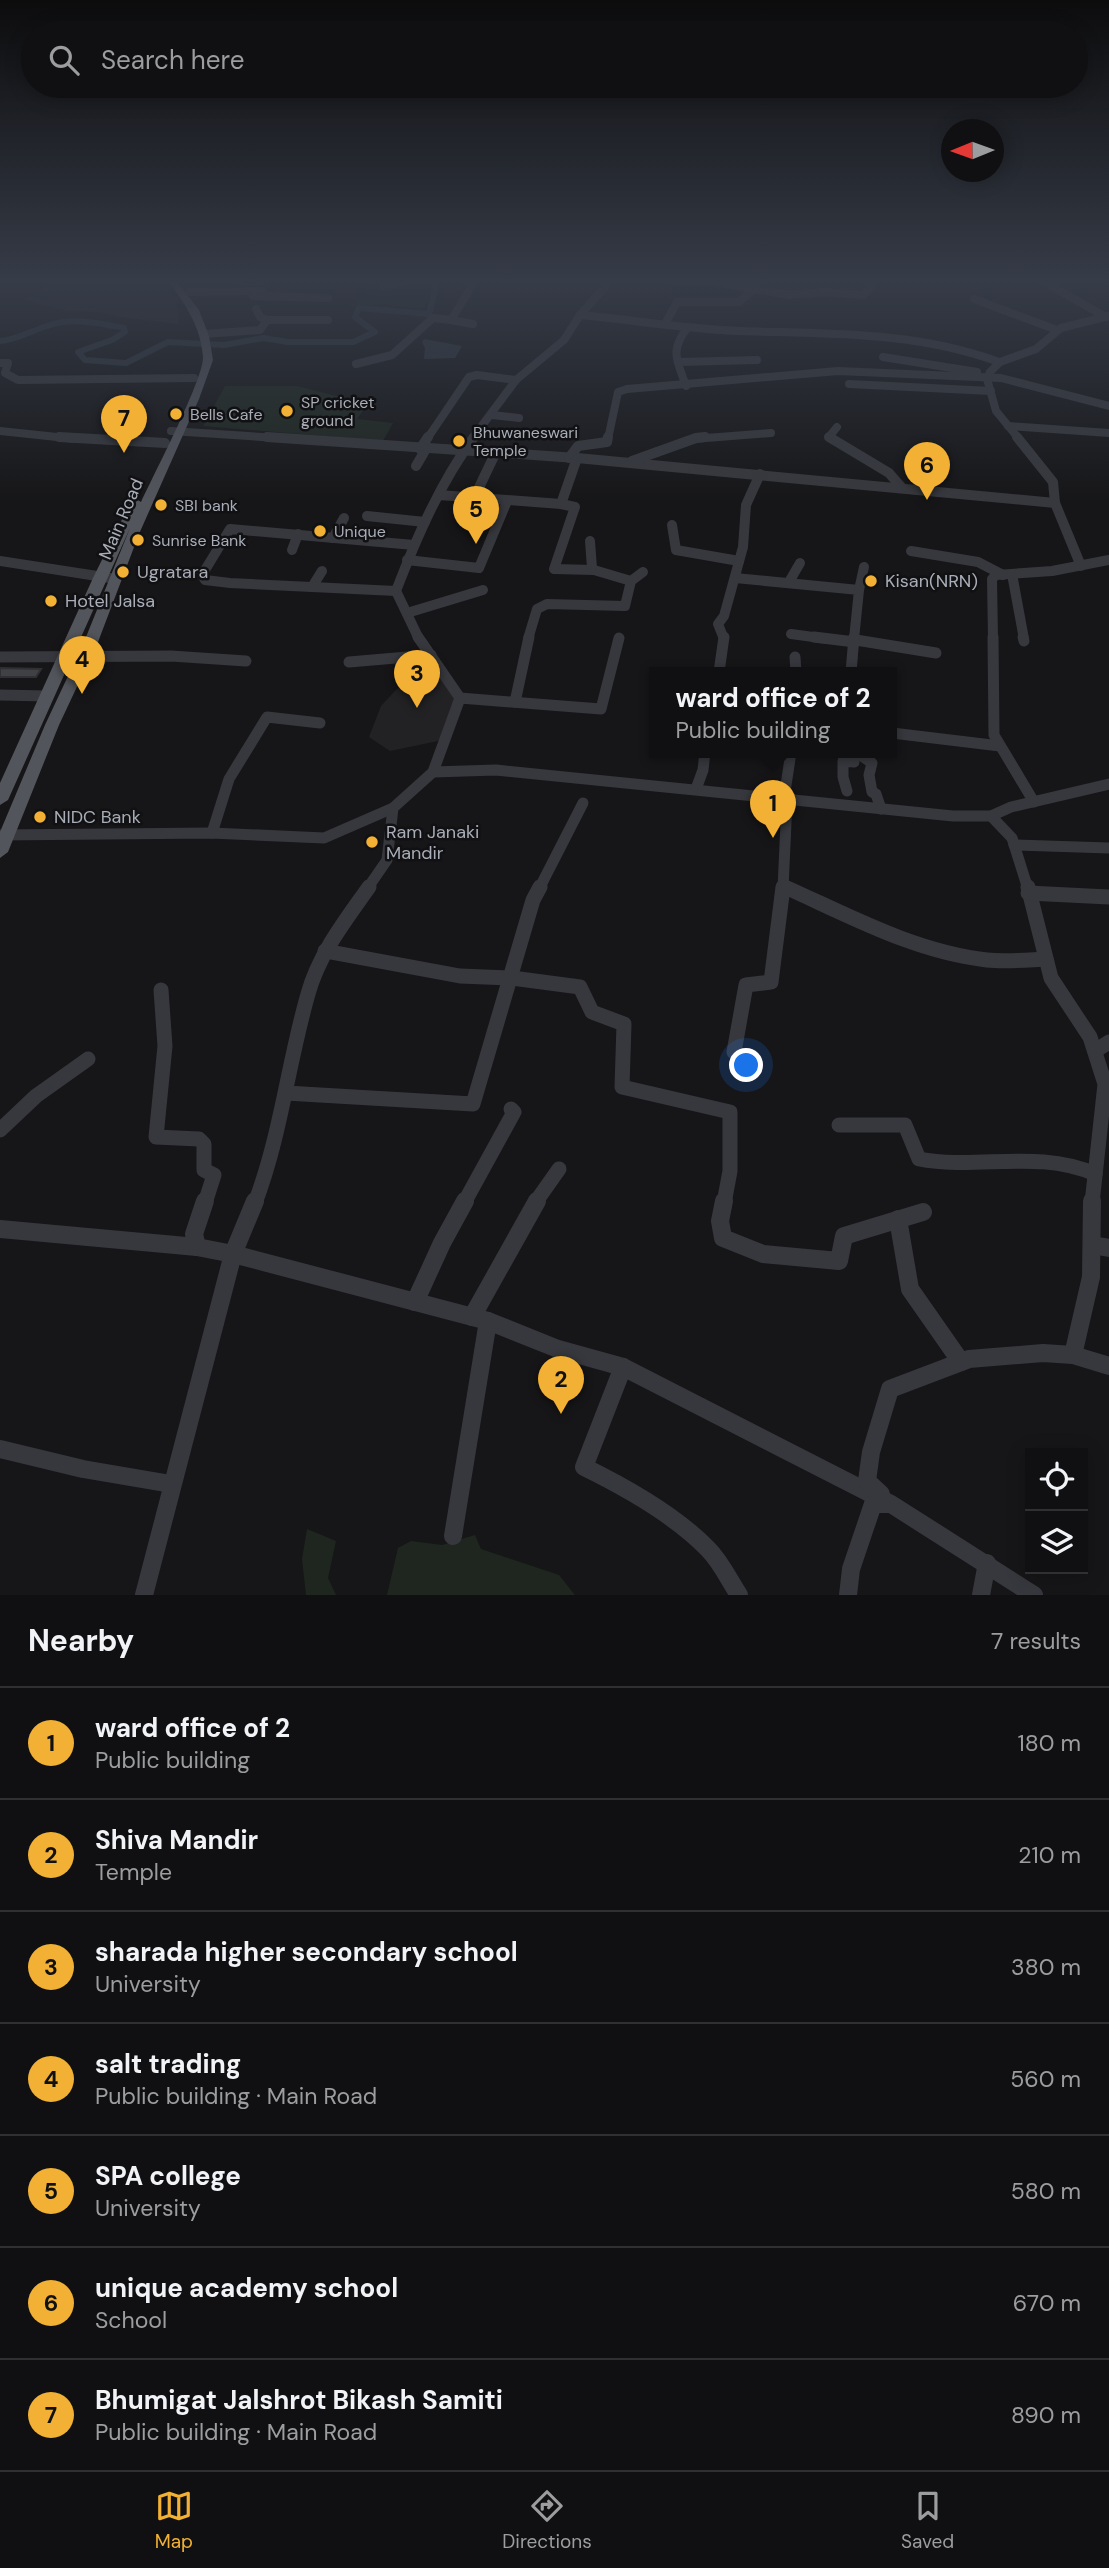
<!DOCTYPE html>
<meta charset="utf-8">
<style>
body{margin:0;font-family:"DM Sans",sans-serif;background:#1e1e20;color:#f1f3f6}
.controls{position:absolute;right:21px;bottom:21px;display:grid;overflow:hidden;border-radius:0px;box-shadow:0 4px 18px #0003}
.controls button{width:63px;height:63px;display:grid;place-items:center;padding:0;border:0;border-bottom:2px solid #303032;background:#101012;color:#f1f3f6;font:35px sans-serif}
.compass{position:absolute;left:941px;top:119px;width:63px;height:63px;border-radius:50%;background:#101012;box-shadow:0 4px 18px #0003;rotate:269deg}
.you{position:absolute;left:747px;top:1066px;width:24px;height:24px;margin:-18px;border:5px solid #fff;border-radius:50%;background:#1a73e8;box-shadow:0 0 0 10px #1a73e833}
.badge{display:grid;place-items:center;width:46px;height:46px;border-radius:50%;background:#f2b134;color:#111;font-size:23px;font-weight:700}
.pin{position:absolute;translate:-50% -58px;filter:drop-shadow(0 2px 4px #0008)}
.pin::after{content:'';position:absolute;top:37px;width:24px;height:21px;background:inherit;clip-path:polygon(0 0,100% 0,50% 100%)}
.popup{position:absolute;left:649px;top:667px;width:248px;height:91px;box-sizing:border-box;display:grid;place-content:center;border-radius:0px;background:#101012;filter:drop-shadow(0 2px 5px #0005);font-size:23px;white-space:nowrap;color:#9c9d9f}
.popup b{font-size:26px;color:#f1f3f6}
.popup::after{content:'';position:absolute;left:50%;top:100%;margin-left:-14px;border:14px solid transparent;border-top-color:#101012}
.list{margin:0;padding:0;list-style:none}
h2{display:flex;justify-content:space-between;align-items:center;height:91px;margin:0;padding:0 28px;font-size:30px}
h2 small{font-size:23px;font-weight:400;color:#9c9d9f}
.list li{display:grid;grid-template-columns:46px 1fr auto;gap:21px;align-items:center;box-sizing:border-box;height:112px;padding:0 28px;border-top:2px solid #303032}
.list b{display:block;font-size:26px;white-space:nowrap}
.list p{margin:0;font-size:23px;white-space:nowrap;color:#9c9d9f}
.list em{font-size:23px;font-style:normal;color:#9c9d9f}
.icon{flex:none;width:38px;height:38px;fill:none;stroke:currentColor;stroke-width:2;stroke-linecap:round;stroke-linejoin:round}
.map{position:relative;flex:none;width:1109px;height:1595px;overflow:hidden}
.search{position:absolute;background:#101012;box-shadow:0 4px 18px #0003;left:21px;right:21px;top:21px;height:77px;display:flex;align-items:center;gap:18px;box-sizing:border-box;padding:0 24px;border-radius:38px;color:#9c9d9f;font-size:26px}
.sheet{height:875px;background:#101012}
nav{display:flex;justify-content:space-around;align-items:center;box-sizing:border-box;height:98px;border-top:2px solid #303032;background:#101012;font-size:19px;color:#9c9d9f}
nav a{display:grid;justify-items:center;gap:4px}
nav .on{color:#f2b134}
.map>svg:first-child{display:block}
.built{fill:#222225}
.green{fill:#1e261f}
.water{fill:#2c353c}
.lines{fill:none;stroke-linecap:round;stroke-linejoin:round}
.canal{stroke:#2c353c;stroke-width:6}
.building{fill:#404145;stroke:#303034;stroke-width:2}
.minor-far4{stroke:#37383d;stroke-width:8}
.minor-far3{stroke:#37383d;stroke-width:10}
.minor-far2{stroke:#37383d;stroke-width:11}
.minor-far1{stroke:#37383d;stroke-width:15}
.minor{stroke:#37383d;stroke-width:18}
.major{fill:#53555c;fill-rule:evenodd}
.poi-dot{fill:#f2b134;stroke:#111113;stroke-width:2.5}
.labels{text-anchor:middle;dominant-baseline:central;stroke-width:5;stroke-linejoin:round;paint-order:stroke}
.far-poi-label{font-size:16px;fill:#a8adb8;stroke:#111113;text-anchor:start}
.street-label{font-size:18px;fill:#a8adb8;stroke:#111113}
.poi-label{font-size:18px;fill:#a8adb8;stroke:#111113;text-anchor:start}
</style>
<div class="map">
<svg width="1109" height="1595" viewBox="0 0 1109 1595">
<rect width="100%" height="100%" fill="#161618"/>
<g class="built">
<path d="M 105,279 L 168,279 L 170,295 L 176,296 L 179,324 L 120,317 L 101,312 L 66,311 L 24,300 L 53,282 Z"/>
<path d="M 433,666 L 455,698 L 450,723 L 438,741 L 390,751 L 369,737 L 381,706 L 394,692 L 407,679 Z"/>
</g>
<g class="green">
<path d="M 421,280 L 427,283 C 430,293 430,300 424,308 L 412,309 L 385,304 L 348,307 L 366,297 L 366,282 L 386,289 Z"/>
<path d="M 225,386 L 297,386 L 368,404 L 357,419 L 393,423 L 383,441 L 203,426 Z"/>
<path d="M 307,1529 L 336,1541 L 328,1578 L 336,1595 L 306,1595 L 302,1559 Z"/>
<path d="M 475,1535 L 481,1549 L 559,1575 L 575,1595 L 387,1595 L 398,1548 L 411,1541 L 442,1545 Z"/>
</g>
<path class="water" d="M 424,339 L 462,346 L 455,358 L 424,359 L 425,348 L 422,342 Z"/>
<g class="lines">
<g class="canal">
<path d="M 381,279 L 383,288 L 418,279"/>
<path d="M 0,341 C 17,340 31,331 47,326 C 72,317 99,323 124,328 L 125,332 L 112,340 L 78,352 L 85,360 L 126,363 L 168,342 L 224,345 L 263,338 L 288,342 L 353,342 L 375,332 L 355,317 L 359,308 L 429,314 L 436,286 L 433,279"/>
</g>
</g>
<path class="building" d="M 0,668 L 41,669 L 36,677 L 0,677 Z"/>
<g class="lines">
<g class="minor-far4">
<path d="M 468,279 L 467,282 L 472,286 L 451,320 L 473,324"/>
<path d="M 666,279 L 704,280 L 789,295 L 824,292 L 864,295 L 873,284 L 873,279"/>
<path d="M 1039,279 L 1106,317"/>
<path d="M 256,291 L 253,296 L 328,298"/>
<path d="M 190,292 L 263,291"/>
<path d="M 974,299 L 1057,330"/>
<path d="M 256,309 L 260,317 L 267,320"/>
<path d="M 580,315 C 633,320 687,329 740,331 C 829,334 914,331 999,362"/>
<path d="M 665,324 L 677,302 L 739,302 L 755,288"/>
<path d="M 204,334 L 260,330 L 267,320 L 328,320"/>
<path d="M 883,357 L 977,372"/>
<path d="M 678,362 L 757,360"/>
<path d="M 0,363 L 8,363 L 5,373 L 18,380 L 194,378"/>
<path d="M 356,364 L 392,355 L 433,318 L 451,320"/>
<path d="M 849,384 L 991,391"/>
<path d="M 686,386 C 677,360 669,351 688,327"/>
<path d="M 492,415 L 519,418"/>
<path d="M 1008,426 L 1109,433"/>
<path d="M 0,431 L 76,439"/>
<path d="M 171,431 L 293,439"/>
<path d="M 427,439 L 469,377 L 477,375 L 516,380"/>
<path d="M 472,439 L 516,380 L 564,340 L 580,315 L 612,279"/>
<path d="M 608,439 L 618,392 L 627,389 L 838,371 L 1001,378 L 1109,406"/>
<path d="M 693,439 L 771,433"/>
<path d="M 831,439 L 829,437 L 837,427"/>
<path d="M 1019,439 L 996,411 L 987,379 L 990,372 L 1000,362 L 1036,349 L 1061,328 L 1109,316"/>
</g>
<g class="minor-far3">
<path d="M 59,437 L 165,443"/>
<path d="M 267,437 L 577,458 L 1055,503"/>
<path d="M 829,437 L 889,473 L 902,488"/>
<path d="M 1017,437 L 1053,482 L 1055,503 L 1081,566"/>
<path d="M 420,449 L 428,437"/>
<path d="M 569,458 L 578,446 L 607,442 L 608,437"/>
<path d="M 632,461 L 696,438 L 705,437"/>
<path d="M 416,466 L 426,449"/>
<path d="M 439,495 L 561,504 L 577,458"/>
<path d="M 474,498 L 495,454"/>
<path d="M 561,504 L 575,507 L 554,569 L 594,570 L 631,581"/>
<path d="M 367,516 L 425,522"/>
<path d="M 672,525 L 676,550 L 739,561"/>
<path d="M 333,538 L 344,518"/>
<path d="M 590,541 L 592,568"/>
<path d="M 292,550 L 298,534"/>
<path d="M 911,551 L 978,562 L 1003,575"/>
<path d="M 407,560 L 479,568 L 507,501"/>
<path d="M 0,561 L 110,578"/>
<path d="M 1012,574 L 1024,639"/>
<path d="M 735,578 L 859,590 L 854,639"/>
<path d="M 789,582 L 800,563"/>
<path d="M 312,587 L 322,571"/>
<path d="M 859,590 L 864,567"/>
<path d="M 396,591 L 230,583 L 205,580 L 202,575 L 230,529 L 414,545"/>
<path d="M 407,613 L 483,590"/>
<path d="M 791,634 L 828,639"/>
<path d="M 419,639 L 396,591 C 416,539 440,483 474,437"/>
<path d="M 528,639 L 537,609 L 547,604 L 625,606 L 631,581 L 643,572"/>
<path d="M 724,639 L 718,624 L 724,616 L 743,547 L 746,505 L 760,474"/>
<path d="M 993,639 L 992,579 L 996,575 L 1052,571 L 1109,560"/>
</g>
<g class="minor-far2">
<path d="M 814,637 L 855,642"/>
<path d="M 993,637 L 994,735 L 1034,802"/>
<path d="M 1023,637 L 1024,641"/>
<path d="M 856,640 L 936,653"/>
<path d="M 0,657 L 171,656 L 246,661"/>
<path d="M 795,657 L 796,672"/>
<path d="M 349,662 L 431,655"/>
<path d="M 719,672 L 724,637"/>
<path d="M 851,672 L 854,637"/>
<path d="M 0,695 L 47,696"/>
<path d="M 460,698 L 601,709 L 619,638"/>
<path d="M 515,702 L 529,637"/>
<path d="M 892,733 L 1000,746"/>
<path d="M 856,752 L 872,763 L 869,775 L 872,792 L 876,794 L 881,809"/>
<path d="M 433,772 L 496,770 L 953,816 L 991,816 L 1011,807 L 1109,784"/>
<path d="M 696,789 L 703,770 L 705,752"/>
<path d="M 847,791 L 843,777 L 843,761 L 854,762 L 851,752"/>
<path d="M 991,816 L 1012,838 L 1028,889"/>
<path d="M 212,833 L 229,779 L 267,717 L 320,723"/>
<path d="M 0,835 L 212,833 L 324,838 L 393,808"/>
<path d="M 1014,845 L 1109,848"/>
<path d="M 783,886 L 789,889"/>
<path d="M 367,889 L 387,860 L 393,808 L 433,772 L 460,698 L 418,637"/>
<path d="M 539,889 L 583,803"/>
<path d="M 783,889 L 787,800 L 785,792 L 791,752"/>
</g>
<g class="minor-far1">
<path d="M 785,887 C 850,916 915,952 987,960 C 1006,962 1026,960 1046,959"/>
<path d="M 1028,887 L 1051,978 L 1090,1037 L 1105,1084 L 1092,1203"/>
<path d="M 1028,893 L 1109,897"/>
<path d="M 325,951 L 460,976 L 512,978 L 580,987 L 592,1012 L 624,1024 L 622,1087 L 730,1112 L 730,1171 L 724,1203"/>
<path d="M 161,990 L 165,1046 L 156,1137 L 199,1139 L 204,1144 L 204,1170 L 214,1175 L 205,1203"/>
<path d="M 1095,1051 L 1109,1042"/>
<path d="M 734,1052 L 746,985 L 771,982 L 783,887"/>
<path d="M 286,1093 L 473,1104 L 533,900 L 540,887"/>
<path d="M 839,1125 L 905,1125 L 919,1159 C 978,1170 1038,1149 1095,1174"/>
<path d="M 0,1130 L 36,1096 L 88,1059"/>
<path d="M 255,1203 C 281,1135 288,1063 308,994 C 319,954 345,921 369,887"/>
<path d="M 464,1203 L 514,1112 L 511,1109"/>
<path d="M 535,1203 L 559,1169"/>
</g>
<g class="minor">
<path d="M 724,1201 L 720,1221 L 723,1238 L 763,1254 L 839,1261 L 844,1236 L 923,1212"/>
<path d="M 898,1219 L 910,1289 L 961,1362"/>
<path d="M 0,1229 L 197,1247 L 233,1254 L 488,1321 L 558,1349 L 623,1367 L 891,1504 L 1034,1595"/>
<path d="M 1092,1245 L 1109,1248"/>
<path d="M 197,1247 L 194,1234 L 205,1201"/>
<path d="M 415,1302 L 442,1243 L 465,1201"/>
<path d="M 472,1317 L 537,1201"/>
<path d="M 1073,1355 L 1109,1366"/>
<path d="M 623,1367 L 584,1467 C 627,1488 675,1515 708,1549 C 721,1562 729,1580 739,1595"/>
<path d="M 0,1449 L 83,1469 L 171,1484"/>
<path d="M 881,1494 L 867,1481 L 871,1452 L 890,1389 L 969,1359 L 1043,1353 L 1073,1355 L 1091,1277 L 1092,1201"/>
<path d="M 453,1536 L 488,1321"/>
<path d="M 144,1595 L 233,1254 L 255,1201"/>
<path d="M 848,1595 L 851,1569 L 873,1504 L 890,1504"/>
<path d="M 981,1595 L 987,1563"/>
</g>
<path class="major" d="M 171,279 L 179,279 L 178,283 L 199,310 L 209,336 L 213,360 L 199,399 L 139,534 L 98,642 L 59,725 L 8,852 L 0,858 L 0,832 L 45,725 L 84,642 L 130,528 L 8,800 L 0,805 L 0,783 L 93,578 L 130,503 L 136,499 L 141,502 C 153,476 204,378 203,357 C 201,327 186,306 170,283 Z"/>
</g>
<linearGradient id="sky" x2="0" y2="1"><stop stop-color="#0c0c0d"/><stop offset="0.56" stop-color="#363c48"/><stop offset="1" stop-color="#363c48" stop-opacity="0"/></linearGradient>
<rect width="1109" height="502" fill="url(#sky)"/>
<g class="poi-dot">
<circle cx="287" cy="411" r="7"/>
<circle cx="176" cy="414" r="7"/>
<circle cx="459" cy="441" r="7"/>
<circle cx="161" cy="505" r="7"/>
<circle cx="320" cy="531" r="7"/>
<circle cx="138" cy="540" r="7"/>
<circle cx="123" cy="572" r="7"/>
<circle cx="871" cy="581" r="7"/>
<circle cx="51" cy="601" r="7"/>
<circle cx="40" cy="817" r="7"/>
<circle cx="372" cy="842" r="7"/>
</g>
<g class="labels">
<g class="far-poi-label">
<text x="301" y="402">SP cricket<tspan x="301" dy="18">ground</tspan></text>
<text x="190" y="414">Bells Cafe</text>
<text x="473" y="432">Bhuwaneswari<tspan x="473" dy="18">Temple</tspan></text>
<text x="175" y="505">SBI bank</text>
<text x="334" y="531">Unique</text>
<text x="152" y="540">Sunrise Bank</text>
</g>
<g class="street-label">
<text transform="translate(121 519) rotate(-67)">Main Road</text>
</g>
<g class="poi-label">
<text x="137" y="572">Ugratara</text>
<text x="885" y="581">Kisan(NRN)</text>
<text x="65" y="601">Hotel Jalsa</text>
<text x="54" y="817">NIDC Bank</text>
<text x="386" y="832">Ram Janaki<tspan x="386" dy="21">Mandir</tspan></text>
</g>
</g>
</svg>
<div class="controls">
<button><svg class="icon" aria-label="locate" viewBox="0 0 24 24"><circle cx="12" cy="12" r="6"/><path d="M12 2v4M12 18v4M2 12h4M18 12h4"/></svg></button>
<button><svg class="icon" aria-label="layers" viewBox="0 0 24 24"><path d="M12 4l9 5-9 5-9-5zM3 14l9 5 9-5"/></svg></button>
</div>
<svg class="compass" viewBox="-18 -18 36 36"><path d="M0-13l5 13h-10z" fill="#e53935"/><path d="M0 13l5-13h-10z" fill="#9c9d9f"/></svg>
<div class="you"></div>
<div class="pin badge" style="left:773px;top:838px">1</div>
<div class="popup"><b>ward office of 2</b>Public building</div>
<div class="pin badge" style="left:561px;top:1414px">2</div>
<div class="pin badge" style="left:417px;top:708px">3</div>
<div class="pin badge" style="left:82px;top:694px">4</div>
<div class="pin badge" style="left:476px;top:544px">5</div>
<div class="pin badge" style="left:927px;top:500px">6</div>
<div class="pin badge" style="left:124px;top:453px">7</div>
<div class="search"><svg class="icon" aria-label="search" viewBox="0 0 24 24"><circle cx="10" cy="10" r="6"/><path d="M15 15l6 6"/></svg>Search here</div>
</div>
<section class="sheet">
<h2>Nearby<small>7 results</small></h2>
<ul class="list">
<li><span class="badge">1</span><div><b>ward office of 2</b><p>Public building</p></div><em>180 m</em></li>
<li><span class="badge">2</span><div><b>Shiva Mandir</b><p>Temple</p></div><em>210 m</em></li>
<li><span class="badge">3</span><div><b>sharada higher secondary school</b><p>University</p></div><em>380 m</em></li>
<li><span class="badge">4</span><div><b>salt trading</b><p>Public building · Main Road</p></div><em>560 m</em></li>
<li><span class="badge">5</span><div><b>SPA college</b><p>University</p></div><em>580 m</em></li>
<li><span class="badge">6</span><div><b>unique academy school</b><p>School</p></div><em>670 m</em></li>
<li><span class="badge">7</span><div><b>Bhumigat Jalshrot Bikash Samiti</b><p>Public building · Main Road</p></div><em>890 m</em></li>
</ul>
</section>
<nav>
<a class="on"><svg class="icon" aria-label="map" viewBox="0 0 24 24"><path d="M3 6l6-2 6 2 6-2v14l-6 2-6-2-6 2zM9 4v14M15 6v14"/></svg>Map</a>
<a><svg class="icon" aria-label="directions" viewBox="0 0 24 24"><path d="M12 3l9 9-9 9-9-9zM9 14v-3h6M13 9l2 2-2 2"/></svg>Directions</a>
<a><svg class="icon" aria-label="saved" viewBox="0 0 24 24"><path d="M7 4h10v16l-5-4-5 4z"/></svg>Saved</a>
</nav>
